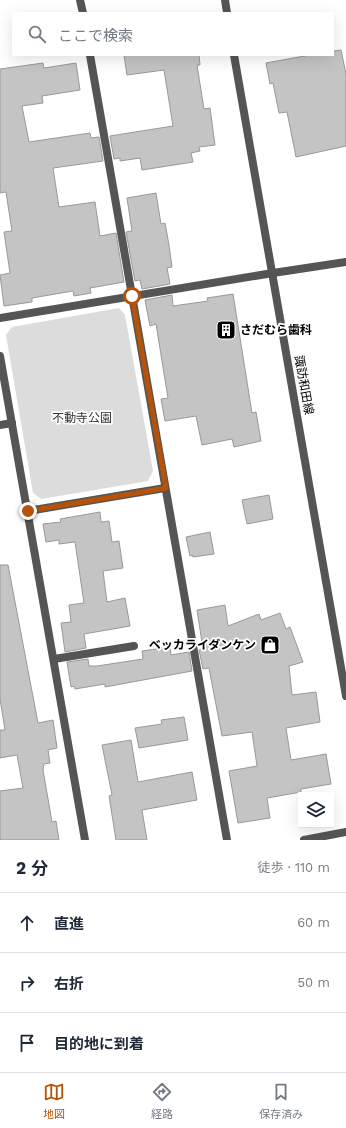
<!DOCTYPE html>
<html lang="ja">
<meta charset="utf-8">
<style>
body{margin:0;font-family:"Work Sans","Noto Sans JP",sans-serif;background:#f2f2f3;color:#1f2937}
.controls{position:absolute;right:12px;bottom:12px;display:grid;overflow:hidden;border-radius:0px;box-shadow:0 4px 16px #0002}
.controls button{width:36px;height:36px;display:grid;place-items:center;padding:0;border:0;border-bottom:1px solid #e0e1e3;background:#fff;color:#1f2937;font:20px sans-serif}
.stop{position:absolute;width:12px;height:12px;margin:-9px;border:3px solid #b45309;border-radius:50%;background:#fff}
.stop.end{background:#b45309;border-color:#fff;box-shadow:0 1px 4px #0008}
.list{margin:0;padding:0;list-style:none}
h2{display:flex;justify-content:space-between;align-items:center;height:52px;margin:0;padding:0 16px;font-size:17px}
h2 small{font-size:13px;font-weight:400;color:#747a83}
.list li{display:grid;grid-template-columns:26px 1fr auto;gap:12px;align-items:center;box-sizing:border-box;height:60px;padding:0 16px;border-top:1px solid #e0e1e3}
.list b{display:block;font-size:15px;white-space:nowrap}
.list em{font-size:13px;font-style:normal;color:#747a83}
.icon{flex:none;width:22px;height:22px;fill:none;stroke:currentColor;stroke-width:2;stroke-linecap:round;stroke-linejoin:round}
.map{position:relative;flex:none;width:346px;height:840px;overflow:hidden}
.search{position:absolute;background:#fff;box-shadow:0 4px 16px #0002;left:12px;right:12px;top:12px;height:44px;display:flex;align-items:center;gap:10px;box-sizing:border-box;padding:0 14px;border-radius:0px;color:#747a83;font-size:15px}
.sheet{height:232px;background:#fff}
nav{display:flex;justify-content:space-around;align-items:center;box-sizing:border-box;height:56px;border-top:1px solid #e0e1e3;background:#fff;font-size:11px;color:#747a83}
nav a{display:grid;justify-items:center;gap:2px}
nav .on{color:#b45309}
.map>svg:first-child{display:block}
.green{fill:#dcdcdc}
.building{fill:#c4c4c4;stroke:#999}
.lines{fill:none;stroke-linecap:round;stroke-linejoin:round}
.minor{stroke:#555;stroke-width:8}
.tertiary{stroke:#555;stroke-width:8}
.route{stroke:#b45309;stroke-width:5}
.labels{text-anchor:middle;dominant-baseline:central;stroke-width:3.5;stroke-linejoin:round;paint-order:stroke}
.poi-label{font-size:12px;font-weight:bold;fill:#000;stroke:#fff;text-anchor:start}
.street-label{font-size:12px;fill:#000;stroke:#fff}
.park-label{font-size:12px;fill:#333;stroke:#fff}
</style>
<div class="map">
<svg width="346" height="840" viewBox="0 0 346 840">
<rect width="100%" height="100%" fill="#fff"/>
<path class="green" d="M 119,308 L 125,315 L 153,471 L 148,481 L 41,499 L 33,493 L 6,335 L 12,327 Z"/>
<g class="building">
<path d="M 341,50 L 346,74 L 346,146 L 296,157 L 287,112 L 279,113 L 273,83 L 270,84 L 266,63 L 310,55 L 333,55 L 333,51 Z"/>
<path d="M 124,55 L 199,55 L 200,65 L 197,65 L 204,109 L 210,108 L 215,145 L 199,147 L 200,151 L 191,153 L 193,162 L 142,170 L 140,158 L 120,161 L 120,158 L 114,159 L 110,136 L 173,126 L 164,70 L 127,75 Z"/>
<path d="M 43,63 L 44,68 L 76,63 L 80,90 L 42,96 L 43,103 L 22,106 L 29,142 L 90,133 L 91,138 L 99,137 L 103,161 L 53,168 L 59,207 L 95,202 L 100,236 L 116,233 L 124,282 L 90,288 L 91,293 L 74,296 L 73,291 L 32,298 L 32,302 L 4,306 L 0,275 L 10,273 L 4,232 L 12,231 L 6,192 L 0,193 L 0,69 Z"/>
<path d="M 156,193 L 161,224 L 165,223 L 169,245 L 172,267 L 167,268 L 170,284 L 142,289 L 140,280 L 135,281 L 126,232 L 132,231 L 127,198 Z"/>
<path d="M 233,294 L 252,413 L 256,412 L 261,441 L 234,447 L 232,439 L 202,445 L 196,416 L 165,421 L 161,399 L 168,398 L 156,324 L 150,326 L 145,300 L 172,295 L 173,306 L 208,301 L 207,298 Z"/>
<path d="M 269,495 L 273,519 L 247,524 L 242,500 Z"/>
<path d="M 100,512 L 101,522 L 109,521 L 112,542 L 119,541 L 123,568 L 103,571 L 107,602 L 125,598 L 130,626 L 84,634 L 86,648 L 65,652 L 61,623 L 71,622 L 69,605 L 84,603 L 75,542 L 59,544 L 59,540 L 46,542 L 43,524 L 61,522 L 60,519 Z"/>
<path d="M 210,532 L 214,554 L 193,557 L 192,555 L 190,556 L 186,537 Z"/>
<path d="M 0,565 L 8,565 L 38,723 L 53,720 L 57,748 L 48,750 L 50,763 L 44,764 L 43,770 L 52,822 L 56,821 L 59,840 L 0,840 L 0,791 L 23,788 L 17,755 L 0,758 L 0,730 L 5,730 L 0,699 Z"/>
<path d="M 225,605 L 228,626 L 259,614 L 261,620 L 280,613 L 286,629 L 290,627 L 303,662 L 289,666 L 292,695 L 316,692 L 320,722 L 286,728 L 291,760 L 326,754 L 331,784 L 301,789 L 301,792 L 267,798 L 270,818 L 238,823 L 229,771 L 257,766 L 252,732 L 222,736 L 209,668 L 203,669 L 199,650 L 203,649 L 197,610 Z"/>
<path d="M 170,647 L 171,655 L 189,652 L 192,671 L 105,687 L 105,684 L 75,689 L 74,686 L 71,687 L 67,662 L 88,659 L 89,666 L 97,666 L 143,659 L 142,651 Z"/>
<path d="M 184,717 L 188,740 L 139,748 L 135,728 L 162,724 L 161,720 Z"/>
<path d="M 131,740 L 138,782 L 192,772 L 197,800 L 142,810 L 147,840 L 116,840 L 109,796 L 112,795 L 102,745 Z"/>
</g>
<g class="lines">
<g class="minor">
<path d="M 80,0 L 83,13"/>
<path d="M 90,55 L 227,840"/>
<path d="M 0,318 L 273,273"/>
<path d="M 0,356 L 85,840"/>
<path d="M 0,425 L 12,423"/>
<path d="M 28,511 L 165,488"/>
<path d="M 54,659 L 134,646"/>
</g>
<g class="tertiary">
<path d="M 225,0 L 227,13"/>
<path d="M 234,55 L 346,696"/>
<path d="M 273,273 L 346,262"/>
<path d="M 304,840 L 346,832"/>
</g>
</g>
<g class="lines">
<path class="route" d="M 28,511 L 166,488 L 132,296"/>
</g>
<defs>
<g id="building-square" transform="scale(1)"><rect x="-9" y="-9" width="18" height="18" rx="4" fill="#000" stroke="#fff"/><path d="M-4-6H4V6H1V3H-1V6H-4ZM-2.5-4.3h1.7v1.8h-1.7ZM.8-4.3h1.7v1.8H.8ZM-2.5-1h1.7V.8h-1.7ZM.8-1h1.7V.8H.8Z" fill="#fff"/></g>
<g id="shop-square" transform="scale(1)"><rect x="-9" y="-9" width="18" height="18" rx="4" fill="#000" stroke="#fff"/><path d="M-5-2.5h2.3a2.7 3.5 0 0 1 5.4 0H5L5.5 6h-11ZM-1.5-2.5h3a1.5 2.3 0 0 0-3 0Z" fill="#fff"/></g>
</defs>
<g fill-rule="evenodd">
<use href="#building-square" x="226" y="330"/>
<use href="#shop-square" x="270" y="645"/>
</g>
<g class="labels">
<g class="poi-label">
<text x="240" y="330">さだむら歯科</text>
<text x="256" y="645" text-anchor="end">ベッカライダンケン</text>
</g>
<g class="street-label">
<text transform="translate(304 385) rotate(80)">諏訪和田線</text>
</g>
<g class="park-label">
<text x="82" y="418">不動寺公園</text>
</g>
</g>
</svg>
<div class="controls">
<button><svg class="icon" aria-label="layers" viewBox="0 0 24 24"><path d="M12 4l9 5-9 5-9-5zM3 14l9 5 9-5"/></svg></button>
</div>
<div class="stop" style="left:132px;top:296px"></div>
<div class="stop end" style="left:28px;top:511px"></div>
<div class="search"><svg class="icon" aria-label="search" viewBox="0 0 24 24"><circle cx="10" cy="10" r="6"/><path d="M15 15l6 6"/></svg>ここで検索</div>
</div>
<section class="sheet">
<h2>2 分<small>徒歩 · 110 m</small></h2>
<ul class="list">
<li><svg class="icon" aria-label="ahead" viewBox="0 0 24 24"><path d="M12 20V5M6 11l6-6 6 6"/></svg><div><b>直進</b></div><em>60 m</em></li>
<li><svg class="icon" aria-label="right" viewBox="0 0 24 24"><path d="M7 20v-9h11M14 6l5 5-5 5"/></svg><div><b>右折</b></div><em>50 m</em></li>
<li><svg class="icon" aria-label="arrive" viewBox="0 0 24 24"><path d="M6 21V4h12l-3 4 3 4H6"/></svg><div><b>目的地に到着</b></div></li>
</ul>
</section>
<nav>
<a class="on"><svg class="icon" aria-label="map" viewBox="0 0 24 24"><path d="M3 6l6-2 6 2 6-2v14l-6 2-6-2-6 2zM9 4v14M15 6v14"/></svg>地図</a>
<a><svg class="icon" aria-label="directions" viewBox="0 0 24 24"><path d="M12 3l9 9-9 9-9-9zM9 14v-3h6M13 9l2 2-2 2"/></svg>経路</a>
<a><svg class="icon" aria-label="saved" viewBox="0 0 24 24"><path d="M7 4h10v16l-5-4-5 4z"/></svg>保存済み</a>
</nav>
